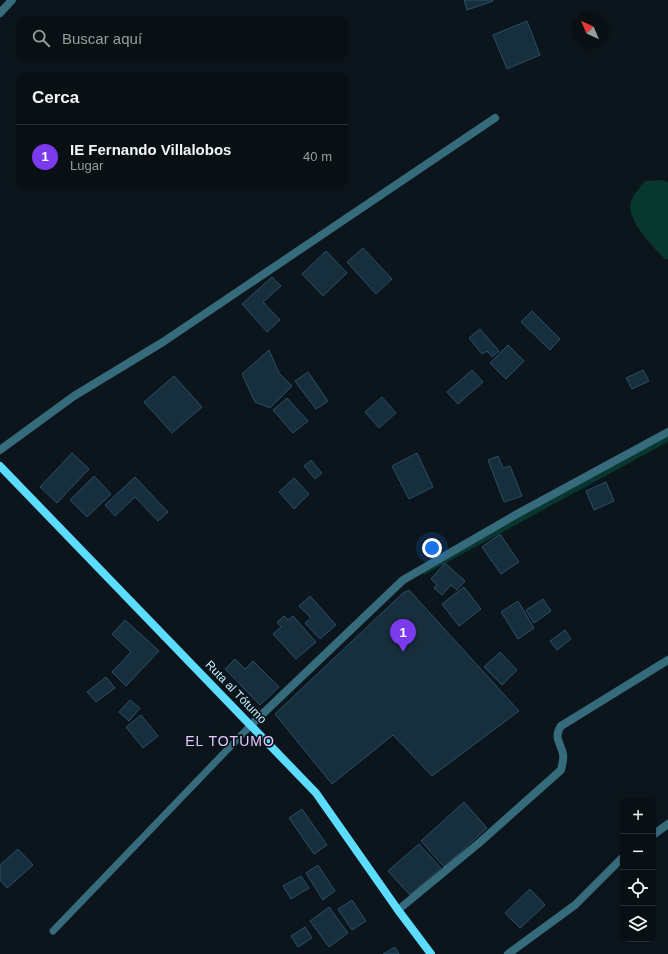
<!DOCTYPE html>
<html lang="es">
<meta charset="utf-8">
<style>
body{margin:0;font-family:Helvetica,sans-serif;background:#11191d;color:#f1f3f6}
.controls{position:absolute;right:12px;bottom:12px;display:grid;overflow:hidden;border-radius:8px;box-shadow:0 1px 3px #0004}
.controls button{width:36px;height:36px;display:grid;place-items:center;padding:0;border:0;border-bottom:1px solid #293034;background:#081014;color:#f1f3f6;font:20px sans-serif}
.compass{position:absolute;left:572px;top:12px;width:36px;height:36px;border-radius:50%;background:#081014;box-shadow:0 1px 3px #0004;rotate:316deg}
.you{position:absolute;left:432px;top:548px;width:14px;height:14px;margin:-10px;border:3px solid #fff;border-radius:50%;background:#1a73e8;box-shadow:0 0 0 6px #1a73e833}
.badge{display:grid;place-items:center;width:26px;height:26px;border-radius:50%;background:#7c3aed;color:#fff;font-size:13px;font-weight:700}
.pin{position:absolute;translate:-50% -33px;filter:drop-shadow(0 1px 2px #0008)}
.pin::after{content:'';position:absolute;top:21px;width:14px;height:12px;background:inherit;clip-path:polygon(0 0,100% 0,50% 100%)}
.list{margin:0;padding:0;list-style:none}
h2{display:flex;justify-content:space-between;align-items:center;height:52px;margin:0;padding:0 16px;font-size:17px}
h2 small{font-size:13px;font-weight:400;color:#989da0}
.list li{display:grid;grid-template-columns:26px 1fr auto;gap:12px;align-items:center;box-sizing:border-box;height:64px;padding:0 16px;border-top:1px solid #293034}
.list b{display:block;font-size:15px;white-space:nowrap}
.list p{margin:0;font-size:13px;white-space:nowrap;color:#989da0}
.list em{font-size:13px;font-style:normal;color:#989da0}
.icon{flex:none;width:22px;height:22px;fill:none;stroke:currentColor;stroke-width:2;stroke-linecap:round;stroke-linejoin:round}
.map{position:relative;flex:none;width:668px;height:954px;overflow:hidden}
.search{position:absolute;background:#081014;box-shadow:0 1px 3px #0004;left:16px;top:16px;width:332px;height:44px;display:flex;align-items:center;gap:10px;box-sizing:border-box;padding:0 14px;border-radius:12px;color:#989da0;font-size:15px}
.panel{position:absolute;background:#081014;box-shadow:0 1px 3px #0004;left:16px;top:72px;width:332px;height:116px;border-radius:12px}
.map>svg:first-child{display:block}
.water{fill:#08372f}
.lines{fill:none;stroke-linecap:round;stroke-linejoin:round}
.stream{stroke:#08372f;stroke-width:5}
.building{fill:#172e3c;stroke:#285069}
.lane{stroke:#356b7b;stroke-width:7}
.street{stroke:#356b7b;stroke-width:8}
.secondary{stroke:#5cdcff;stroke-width:8}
.labels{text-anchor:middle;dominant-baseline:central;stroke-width:3.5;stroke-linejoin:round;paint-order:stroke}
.street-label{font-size:12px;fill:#c5edff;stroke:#0b151b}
.quarter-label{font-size:14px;letter-spacing:1px;fill:#e6c7ff;stroke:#0b151b}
</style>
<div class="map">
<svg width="668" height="954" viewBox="0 0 668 954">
<rect width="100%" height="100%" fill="#0b151b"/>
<path class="water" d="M 663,180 L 668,182 L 668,259 L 665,259 C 654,248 625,219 631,202 C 633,195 640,187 645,181 Z"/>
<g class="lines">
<path class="stream" d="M 424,572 L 668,439"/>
</g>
<g class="building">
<path d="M 464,0 L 492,0 L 493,1 L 467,10 Z"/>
<path d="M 240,16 L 243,20 L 234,20 Z"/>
<path d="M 527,21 L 540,55 L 507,69 L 493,35 Z"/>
<path d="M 363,248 L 392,279 L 376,294 L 347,262 Z"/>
<path d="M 326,251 L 347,273 L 323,296 L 302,274 Z"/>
<path d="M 272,277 L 281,286 L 263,302 L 280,320 L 267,332 L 242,304 Z"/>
<path d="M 532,311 L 560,339 L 550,350 L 521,322 Z"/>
<path d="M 480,329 L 499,351 L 492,357 L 487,351 L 482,354 L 469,338 Z"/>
<path d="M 508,345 L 524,361 L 506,379 L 490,363 Z"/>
<path d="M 269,350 L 279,373 L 292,386 L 270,408 L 255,402 L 242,374 Z"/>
<path d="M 472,370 L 483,382 L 458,404 L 447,392 Z"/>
<path d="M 643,370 L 649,381 L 632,389 L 626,378 Z"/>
<path d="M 308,372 L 328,401 L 316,409 L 295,381 Z"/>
<path d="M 174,376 L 202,407 L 172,433 L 144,402 Z"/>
<path d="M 382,397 L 396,413 L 379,428 L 365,412 Z"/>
<path d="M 287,398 L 308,421 L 293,433 L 273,410 Z"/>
<path d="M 72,453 L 89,469 L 57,503 L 40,487 Z"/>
<path d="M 417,453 L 433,487 L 409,499 L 392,466 Z"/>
<path d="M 498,456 L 503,468 L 510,466 L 522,496 L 504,502 L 488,460 Z"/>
<path d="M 311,460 L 322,473 L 315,479 L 304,466 Z"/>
<path d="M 94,476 L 111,494 L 87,517 L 70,500 Z"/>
<path d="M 135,477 L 168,512 L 158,521 L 135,497 L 115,516 L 105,505 Z"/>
<path d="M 294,478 L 309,494 L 294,509 L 279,492 Z"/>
<path d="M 606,482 L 614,501 L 594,510 L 586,491 Z"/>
<path d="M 500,534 L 519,562 L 501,574 L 482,547 Z"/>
<path d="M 445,563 L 465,581 L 457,590 L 451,585 L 442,595 L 434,588 L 437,585 L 431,579 Z"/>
<path d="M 464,587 L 481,609 L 459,626 L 442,604 Z"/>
<path d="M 409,590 L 519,711 L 432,776 L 393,735 L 332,784 L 275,714 L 403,593 Z"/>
<path d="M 310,596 L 336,625 L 320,639 L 305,623 L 311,618 L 299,606 Z"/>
<path d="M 543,599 L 551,611 L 534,623 L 526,610 Z"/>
<path d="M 518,601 L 534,628 L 518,639 L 501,612 Z"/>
<path d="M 284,616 L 288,620 L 293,616 L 316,642 L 296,659 L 273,634 L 281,627 L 277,622 Z"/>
<path d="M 125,620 L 159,651 L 126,686 L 112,672 L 131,652 L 112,634 Z"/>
<path d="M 565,630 L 571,639 L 557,650 L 550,641 Z"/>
<path d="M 500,652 L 517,670 L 502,685 L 484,667 Z"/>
<path d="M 235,659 L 245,669 L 253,661 L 279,687 L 260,705 L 225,669 Z"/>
<path d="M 106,677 L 115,688 L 96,702 L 87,692 Z"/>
<path d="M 130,700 L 140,708 L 129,721 L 119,712 Z"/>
<path d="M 141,715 L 158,736 L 143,748 L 126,727 Z"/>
<path d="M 464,802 L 487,828 L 444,867 L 421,841 Z"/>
<path d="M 302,809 L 327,845 L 314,854 L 289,818 Z"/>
<path d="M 419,844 L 441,868 L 410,895 L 388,871 Z"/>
<path d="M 18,849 L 33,865 L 7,888 L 0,880 L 0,865 Z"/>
<path d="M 318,865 L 335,891 L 323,900 L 306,873 Z"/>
<path d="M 301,876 L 309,888 L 291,899 L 283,886 Z"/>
<path d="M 530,889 L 545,905 L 520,928 L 505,913 Z"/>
<path d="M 352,900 L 366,921 L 352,930 L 338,909 Z"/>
<path d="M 329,907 L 348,933 L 329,947 L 310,921 Z"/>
<path d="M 305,927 L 312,938 L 298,947 L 291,936 Z"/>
<path d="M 395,947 L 399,954 L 383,954 Z"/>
</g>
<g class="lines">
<path class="lane" d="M 53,931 L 251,725"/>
<g class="street">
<path d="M 0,13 L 12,0"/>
<path d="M 0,450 L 74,396 L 163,342 L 495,118"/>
<path d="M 251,725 L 403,580 L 517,514 L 668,432"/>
<path d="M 653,835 L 668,824"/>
<path d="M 398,910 L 479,843 L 561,770 C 562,765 564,760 563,754 C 561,743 553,738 561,726 L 668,660"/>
<path d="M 508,954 L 575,905 L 623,857"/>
</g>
<path class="secondary" d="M 0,466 L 316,793 L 398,910 L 431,954"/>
</g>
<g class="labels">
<g class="street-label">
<text transform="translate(236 692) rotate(46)">Ruta al Tótumo</text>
</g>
<g class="quarter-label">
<text x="230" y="741">EL TOTUMO</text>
</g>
</g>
</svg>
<div class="controls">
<button>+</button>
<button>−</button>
<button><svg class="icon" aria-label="locate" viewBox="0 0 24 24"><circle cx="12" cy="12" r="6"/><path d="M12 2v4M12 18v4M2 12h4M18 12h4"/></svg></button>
<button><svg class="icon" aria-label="layers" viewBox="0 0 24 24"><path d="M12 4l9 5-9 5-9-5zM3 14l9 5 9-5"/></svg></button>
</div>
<svg class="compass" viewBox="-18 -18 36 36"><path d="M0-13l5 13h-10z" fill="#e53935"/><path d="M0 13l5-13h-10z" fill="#989da0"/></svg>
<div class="you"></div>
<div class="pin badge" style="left:403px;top:652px">1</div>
<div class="search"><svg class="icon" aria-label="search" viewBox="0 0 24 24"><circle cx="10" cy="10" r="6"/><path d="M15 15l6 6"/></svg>Buscar aquí</div>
<section class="panel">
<h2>Cerca<small></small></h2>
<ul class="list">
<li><span class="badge">1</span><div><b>IE Fernando Villalobos</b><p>Lugar</p></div><em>40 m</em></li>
</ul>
</section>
</div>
